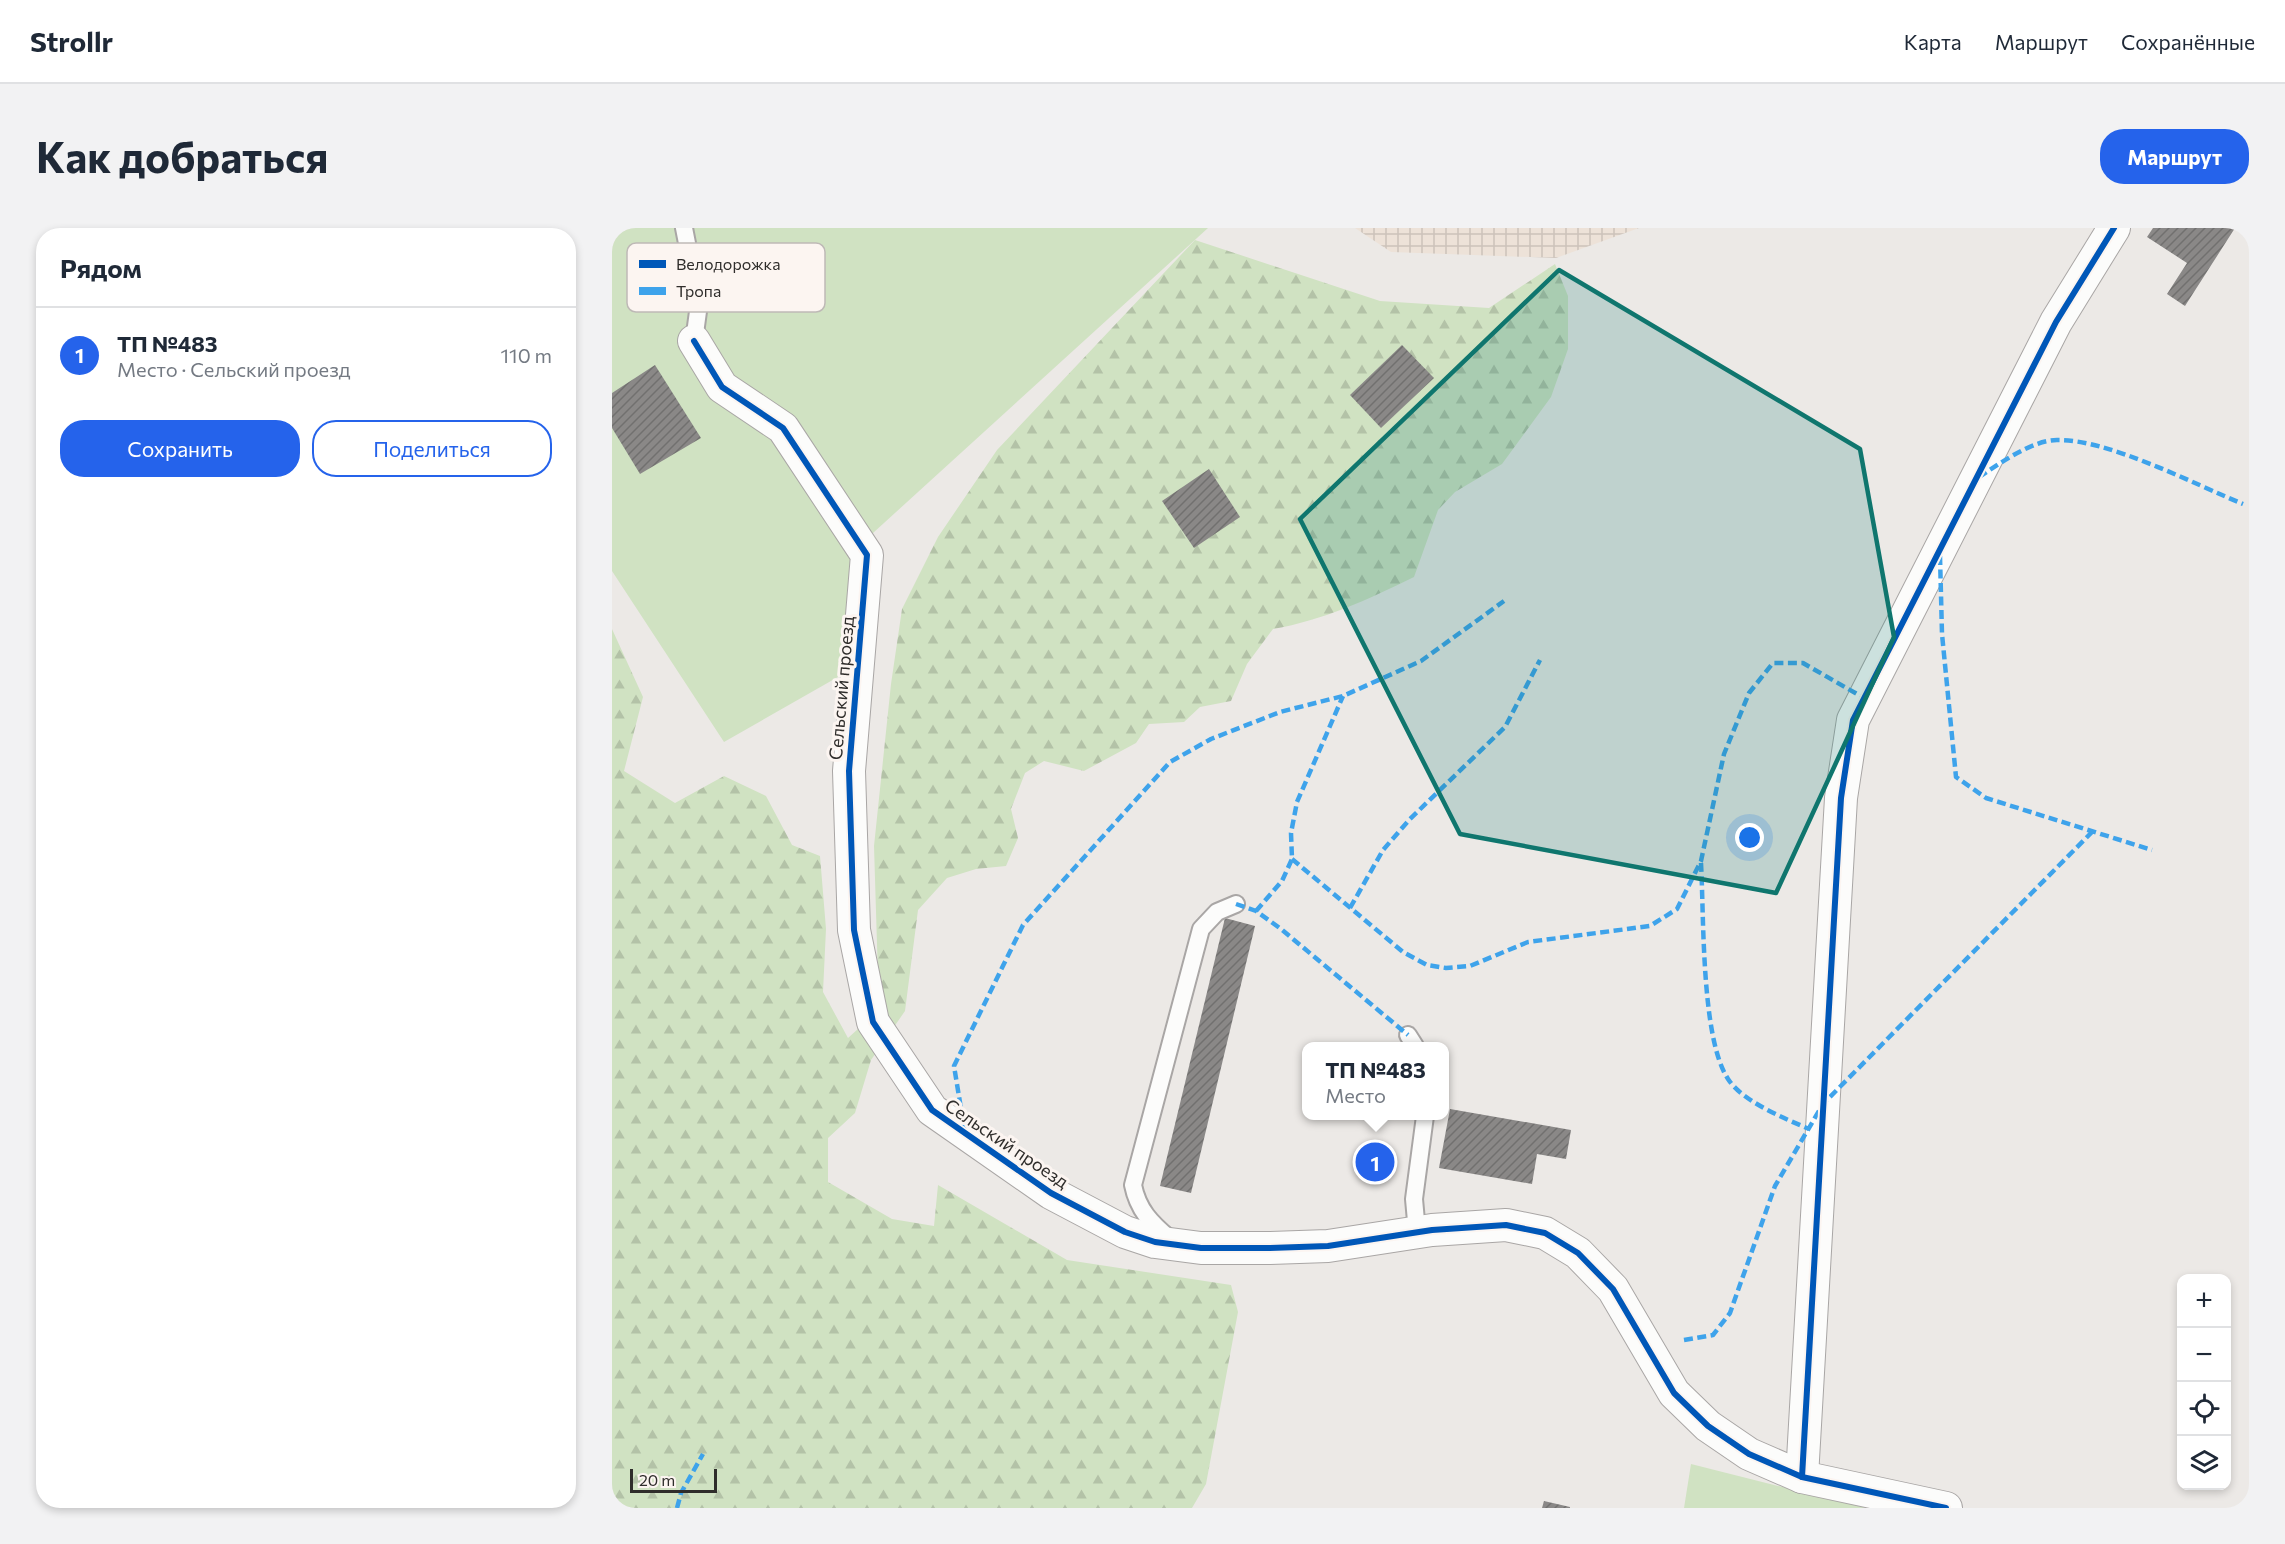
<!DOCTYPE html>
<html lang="ru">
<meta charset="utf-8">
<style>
body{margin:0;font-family:Commissioner,sans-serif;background:#f2f2f3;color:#1f2937}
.controls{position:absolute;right:18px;bottom:18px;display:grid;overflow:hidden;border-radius:12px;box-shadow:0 3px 9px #0003}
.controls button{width:54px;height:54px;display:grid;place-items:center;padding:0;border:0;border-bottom:2px solid #e0e1e3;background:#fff;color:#1f2937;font:30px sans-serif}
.scale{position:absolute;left:18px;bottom:15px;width:87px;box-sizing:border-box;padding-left:6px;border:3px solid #2f2d2b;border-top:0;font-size:16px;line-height:21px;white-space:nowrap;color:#2f2d2b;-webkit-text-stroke:4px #fcf5f1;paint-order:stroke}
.you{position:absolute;left:1138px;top:610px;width:21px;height:21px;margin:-15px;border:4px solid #fff;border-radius:50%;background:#1a73e8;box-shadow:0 0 0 9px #1a73e833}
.badge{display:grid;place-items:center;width:39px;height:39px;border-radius:50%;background:#2563eb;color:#fff;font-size:20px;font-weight:700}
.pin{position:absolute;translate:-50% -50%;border:3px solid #fff;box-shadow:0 2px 6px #0006}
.popup{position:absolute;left:690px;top:814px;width:147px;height:78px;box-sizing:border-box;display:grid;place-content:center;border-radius:12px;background:#fff;filter:drop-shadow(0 2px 4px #0005);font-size:20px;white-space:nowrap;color:#747a83}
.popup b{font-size:22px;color:#1f2937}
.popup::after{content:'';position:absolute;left:50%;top:100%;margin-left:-12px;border:12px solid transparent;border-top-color:#fff}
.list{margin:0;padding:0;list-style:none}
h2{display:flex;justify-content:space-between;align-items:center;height:78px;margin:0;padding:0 24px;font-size:26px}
h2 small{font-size:20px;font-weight:400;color:#747a83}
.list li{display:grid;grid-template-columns:39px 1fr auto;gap:18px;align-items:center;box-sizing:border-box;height:96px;padding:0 24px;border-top:2px solid #e0e1e3}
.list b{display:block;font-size:22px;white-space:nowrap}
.list p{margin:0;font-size:20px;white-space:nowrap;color:#747a83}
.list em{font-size:20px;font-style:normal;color:#747a83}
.actions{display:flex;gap:12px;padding:18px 24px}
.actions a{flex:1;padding:14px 0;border:2px solid #2563eb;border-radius:24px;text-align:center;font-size:21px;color:#2563eb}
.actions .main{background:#2563eb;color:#fff}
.icon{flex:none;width:33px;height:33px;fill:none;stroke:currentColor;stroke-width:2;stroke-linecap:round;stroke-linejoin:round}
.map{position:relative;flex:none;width:1637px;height:1280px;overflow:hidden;border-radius:24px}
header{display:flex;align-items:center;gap:36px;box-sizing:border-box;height:84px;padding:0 30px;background:#fff;border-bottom:2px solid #e0e1e3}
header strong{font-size:28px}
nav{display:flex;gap:33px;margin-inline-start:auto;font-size:21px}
.intro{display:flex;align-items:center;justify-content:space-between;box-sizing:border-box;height:144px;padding:0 36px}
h1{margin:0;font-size:42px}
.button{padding:15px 27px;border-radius:24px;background:#2563eb;color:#fff;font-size:21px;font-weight:700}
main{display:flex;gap:36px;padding:0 36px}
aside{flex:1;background:#fff;border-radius:24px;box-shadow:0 3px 9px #0003}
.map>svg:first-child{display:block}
.industrial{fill:url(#industrial-grid)}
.green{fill:#d0e2c2}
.forest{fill:url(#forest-firs)}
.building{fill:url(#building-hatch)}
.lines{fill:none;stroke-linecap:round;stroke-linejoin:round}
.service-casing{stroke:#a9a6a5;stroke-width:20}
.minor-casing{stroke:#a9a6a5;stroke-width:34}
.service{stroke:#fcfcfb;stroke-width:16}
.minor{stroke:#fcfcfb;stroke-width:32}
.quiet{stroke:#3ea3eb;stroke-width:4.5;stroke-dasharray:9 4.5;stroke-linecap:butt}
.cycleway-casing{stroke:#fcf5f1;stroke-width:10}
.cycleway{stroke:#0057b8;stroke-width:6}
.marked{fill:#0f766e;fill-opacity:0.2;stroke:#0f766e;stroke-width:4.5;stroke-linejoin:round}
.labels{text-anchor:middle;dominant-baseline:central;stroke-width:6;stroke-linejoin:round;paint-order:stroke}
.street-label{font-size:18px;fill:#2f2d2b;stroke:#fcf5f1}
.key{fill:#fcf5f1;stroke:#beb9b6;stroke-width:1.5}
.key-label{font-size:16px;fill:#2f2d2b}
</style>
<header>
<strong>Strollr</strong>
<nav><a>Карта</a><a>Маршрут</a><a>Сохранённые</a></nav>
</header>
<div class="intro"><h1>Как добраться</h1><a class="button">Маршрут</a></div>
<main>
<aside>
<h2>Рядом<small></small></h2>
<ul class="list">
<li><span class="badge">1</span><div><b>ТП №483</b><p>Место · Сельский проезд</p></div><em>110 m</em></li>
</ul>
<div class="actions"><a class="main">Сохранить</a><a>Поделиться</a></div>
</aside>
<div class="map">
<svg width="1637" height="1280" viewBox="0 0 1637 1280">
<defs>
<pattern id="industrial-grid" width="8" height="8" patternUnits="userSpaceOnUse" patternTransform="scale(1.5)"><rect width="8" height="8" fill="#ede2d8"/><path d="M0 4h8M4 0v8" fill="none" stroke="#ccc2ba"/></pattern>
<pattern id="forest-firs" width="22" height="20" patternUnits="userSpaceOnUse" patternTransform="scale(1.5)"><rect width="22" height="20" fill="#d0e2c2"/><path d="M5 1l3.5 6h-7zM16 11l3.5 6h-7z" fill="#b3c2a7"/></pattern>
<pattern id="building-hatch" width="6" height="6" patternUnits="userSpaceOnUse" patternTransform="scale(1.5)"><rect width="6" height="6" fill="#8a8887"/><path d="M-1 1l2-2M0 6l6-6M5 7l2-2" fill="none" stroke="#71706f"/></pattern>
</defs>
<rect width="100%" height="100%" fill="#ece9e6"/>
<path class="industrial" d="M 743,0 L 1027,0 L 944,30 L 779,24 Z"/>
<g class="green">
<path d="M 0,0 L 596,0 L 261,305 L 233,445 L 112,514 L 0,343 Z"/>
<path d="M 1079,1236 L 1254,1280 L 1072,1280 Z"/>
</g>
<path class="forest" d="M 583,12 L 768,73 L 877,80 L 943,36 L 956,68 L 956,121 L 939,169 L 890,236 L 843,264 L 826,282 L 802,349 C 755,372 712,392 661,401 L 635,436 L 619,473 L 588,479 L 572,494 L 537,496 L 524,515 L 472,543 L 432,533 L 413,545 L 399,581 L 406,610 L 394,638 L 364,641 L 335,650 L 306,682 L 293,783 L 259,832 L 243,885 L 216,910 L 216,954 L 280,991 L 322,998 L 326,957 L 455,1032 L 619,1057 L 626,1084 L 594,1256 L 580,1280 L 0,1280 L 0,401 L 31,469 L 12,543 L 63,575 L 112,548 L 154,568 L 180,617 L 208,628 L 214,701 L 211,764 L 236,810 L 267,782 L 262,618 L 279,456 L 290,381 L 326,309 L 385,222 Z"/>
<g class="building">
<path d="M 1541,0 L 1623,0 L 1573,78 L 1555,66 L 1575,35 L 1535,9 Z"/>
<path d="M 790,117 L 822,150 L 769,200 L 738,167 Z"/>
<path d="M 43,137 L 89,210 L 28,246 L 0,200 L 0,165 Z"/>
<path d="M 597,241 L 628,289 L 582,320 L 550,273 Z"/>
<path d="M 613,690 L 643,698 L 579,965 L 548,958 Z"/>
<path d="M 838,881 L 959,902 L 954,931 L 925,926 L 920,956 L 827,940 Z"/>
<path d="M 752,918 L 778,922 L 774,950 L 747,946 Z"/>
<path d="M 932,1273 L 958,1279 L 958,1280 L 930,1280 Z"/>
</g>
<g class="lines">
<g class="service-casing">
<g id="service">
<path d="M 72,0 L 87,76 L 82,113"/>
<path d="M 796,807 L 803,818"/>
<path d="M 805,1004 L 802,971 L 813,888"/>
<path d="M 558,1011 C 539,995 526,982 521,957 L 589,701 L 605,684 L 624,676"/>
</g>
</g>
<g class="minor-casing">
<g id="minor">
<path d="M 82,113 L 110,159 L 171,200 L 255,327 L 237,543 L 242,702 L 261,794 L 320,882 L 439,965 L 513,1004 L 543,1014 L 589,1020 L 658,1020 L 716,1018 L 820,1002 L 894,997 L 933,1005 L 966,1025 L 1001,1061 L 1062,1165 L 1096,1198 L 1137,1226 L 1190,1249 L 1334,1280"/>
<path d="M 1190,1249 L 1229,570 L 1241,492 L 1444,94 L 1502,0"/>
</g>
</g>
<use href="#service" class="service"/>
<use href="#minor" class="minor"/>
<g class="quiet">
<path d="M 1367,249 C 1387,236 1420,212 1445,212 C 1496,211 1582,256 1631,276"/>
<path d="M 1328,328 L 1330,406 L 1344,549 L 1374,570 L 1540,622"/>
<path d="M 680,631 L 791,724 L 815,737 L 834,740 L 858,738 L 916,714 L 1038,698 L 1065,681 L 1089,633 L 1112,526 L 1137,465 L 1161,435 L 1191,435 L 1252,470"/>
<path d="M 1089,635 C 1092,688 1089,810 1116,851 C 1131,874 1172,890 1197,901"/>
<path d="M 624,676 L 644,683 L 669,701 L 796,807"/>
<path d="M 738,680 L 771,622 L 798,591 L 893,499 L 928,432"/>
<path d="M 644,683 L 670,653 L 680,631 L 679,605 L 685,574 L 731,468"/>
<path d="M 353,905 L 342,838 L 411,697 L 558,534 L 599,511 L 668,484 L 731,468 L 809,433 L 892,373"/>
<path d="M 1072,1112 L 1101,1107 L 1118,1085 L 1163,958 L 1211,876 L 1480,604"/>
<path d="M 65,1280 L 69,1265 L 91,1226"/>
</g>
<g class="cycleway-casing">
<g id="cycleway">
<path d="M 82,113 L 110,159 L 171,200 L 255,327 L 237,543 L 242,702 L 261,794 L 320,882 L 439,965 L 513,1004 L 543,1014 L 589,1020 L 658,1020 L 716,1018 L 820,1002 L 894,997 L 933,1005 L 966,1025 L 1001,1061 L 1062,1165 L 1096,1198 L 1137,1226 L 1190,1249 L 1334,1280"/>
<path d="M 1190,1249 L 1229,570 L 1241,492 L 1444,94 L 1502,0"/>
</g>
</g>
<use href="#cycleway" class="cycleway"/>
</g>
<path class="marked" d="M 947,42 L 1248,221 L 1282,409 L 1164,665 L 848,606 L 688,291 Z"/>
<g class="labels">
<g class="street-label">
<text transform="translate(229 460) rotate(-85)">Сельский проезд</text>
<text transform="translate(395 915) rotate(34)">Сельский проезд</text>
</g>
</g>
<rect x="15" y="15" width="198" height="69" rx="9" class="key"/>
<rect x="27" y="32" width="27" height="8" fill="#0057b8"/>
<rect x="27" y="59" width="27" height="8" fill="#3ea3eb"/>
<g class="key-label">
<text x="64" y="42">Велодорожка</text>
<text x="64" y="69">Тропа</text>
</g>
</svg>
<div class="controls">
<button>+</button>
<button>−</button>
<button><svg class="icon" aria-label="locate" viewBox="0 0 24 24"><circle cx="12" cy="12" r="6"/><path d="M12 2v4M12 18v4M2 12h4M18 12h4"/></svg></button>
<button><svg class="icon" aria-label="layers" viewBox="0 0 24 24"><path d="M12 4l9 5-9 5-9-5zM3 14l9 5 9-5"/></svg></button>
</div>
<div class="scale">20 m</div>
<div class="you"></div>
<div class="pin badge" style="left:763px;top:934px">1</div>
<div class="popup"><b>ТП №483</b>Место</div>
</div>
</main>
